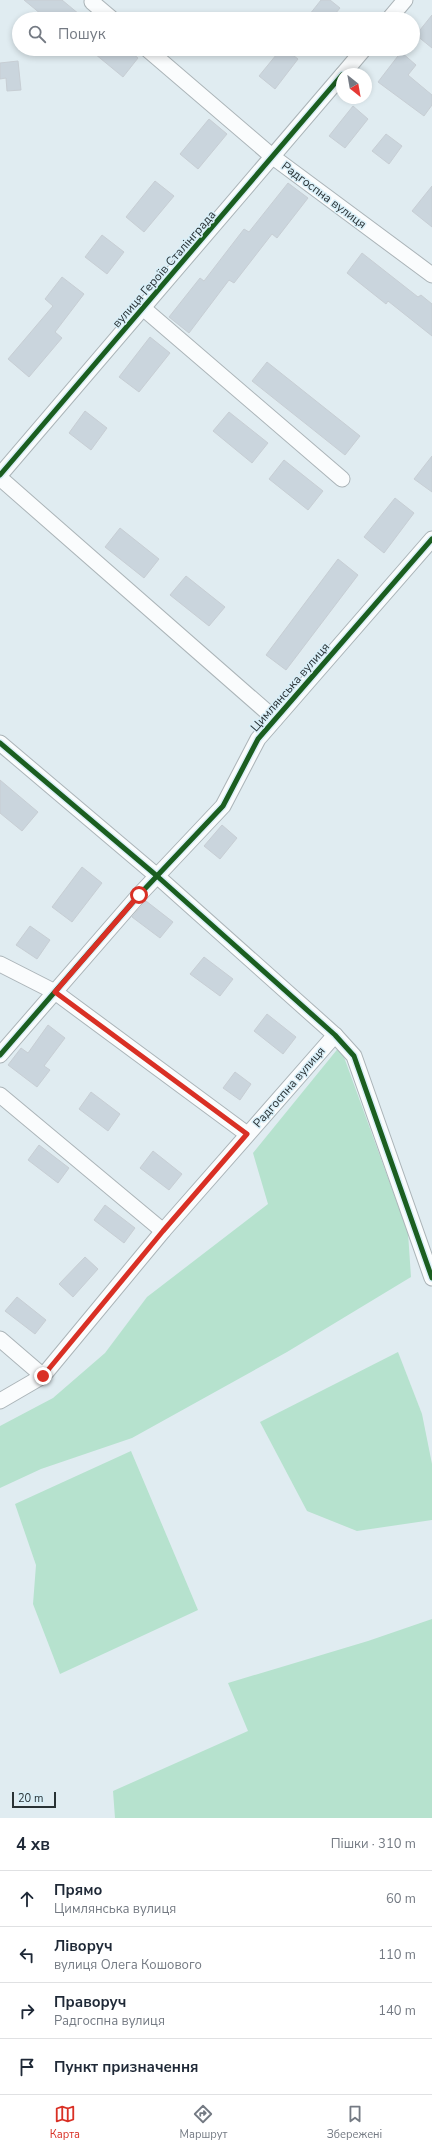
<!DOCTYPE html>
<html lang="uk">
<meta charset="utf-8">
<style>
body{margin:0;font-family:"Nunito Sans",sans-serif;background:#f2f2f3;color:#1f2937}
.compass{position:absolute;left:336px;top:68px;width:36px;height:36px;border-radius:50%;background:#fff;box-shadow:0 2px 6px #0003;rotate:149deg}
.scale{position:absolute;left:12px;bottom:10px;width:44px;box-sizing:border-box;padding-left:4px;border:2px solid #293235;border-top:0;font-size:11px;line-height:14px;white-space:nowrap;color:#293235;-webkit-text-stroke:3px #d9eff8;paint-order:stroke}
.stop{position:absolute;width:12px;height:12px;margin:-9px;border:3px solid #d93025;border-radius:50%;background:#fff}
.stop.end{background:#d93025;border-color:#fff;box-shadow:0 1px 4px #0008}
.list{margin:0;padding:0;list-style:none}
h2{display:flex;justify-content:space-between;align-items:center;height:52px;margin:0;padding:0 16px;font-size:17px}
h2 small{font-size:13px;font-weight:400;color:#747a83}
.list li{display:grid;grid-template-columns:26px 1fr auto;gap:12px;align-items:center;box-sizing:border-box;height:56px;padding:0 16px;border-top:1px solid #e0e1e3}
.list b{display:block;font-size:15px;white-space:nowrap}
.list p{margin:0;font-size:13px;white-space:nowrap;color:#747a83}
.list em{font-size:13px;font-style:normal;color:#747a83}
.icon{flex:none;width:22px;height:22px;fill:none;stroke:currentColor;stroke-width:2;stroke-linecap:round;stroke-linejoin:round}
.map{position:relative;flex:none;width:432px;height:1818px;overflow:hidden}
.search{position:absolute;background:#fff;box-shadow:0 2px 6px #0003;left:12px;right:12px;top:12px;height:44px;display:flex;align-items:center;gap:10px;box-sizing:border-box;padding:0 14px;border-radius:22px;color:#747a83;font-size:15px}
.sheet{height:276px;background:#fff}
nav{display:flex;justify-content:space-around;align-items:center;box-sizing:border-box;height:56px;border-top:1px solid #e0e1e3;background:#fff;font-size:11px;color:#747a83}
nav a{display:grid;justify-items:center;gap:2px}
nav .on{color:#d93025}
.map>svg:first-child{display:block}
.green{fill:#b6e2ce}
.building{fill:#cad5dd;stroke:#c7ced4}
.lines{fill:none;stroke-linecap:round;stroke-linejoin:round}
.minor-casing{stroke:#abb4b8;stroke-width:17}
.minor{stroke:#fafcfd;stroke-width:15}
.cycleway-casing{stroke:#d9eff8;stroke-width:8}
.cycleway{stroke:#1b5e20;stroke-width:5}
.route{stroke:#d93025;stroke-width:5}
.labels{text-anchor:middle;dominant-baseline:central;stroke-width:3;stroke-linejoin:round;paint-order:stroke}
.street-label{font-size:12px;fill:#293235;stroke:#d9eff8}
</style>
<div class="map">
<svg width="432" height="1818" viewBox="0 0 432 1818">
<rect width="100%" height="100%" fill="#e0ecf1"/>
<g class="green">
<path d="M 340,1046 L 408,1233 L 411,1277 L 287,1352 L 132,1438 L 41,1469 L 0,1488 L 0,1426 L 53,1398 L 105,1353 L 147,1297 L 268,1204 L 253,1153 Z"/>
<path d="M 398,1352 L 422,1414 L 432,1464 L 432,1520 L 357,1531 L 307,1511 L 260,1422 Z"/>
<path d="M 131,1451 L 198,1610 L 60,1674 L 33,1604 L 36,1565 L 15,1504 Z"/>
<path d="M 432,1619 L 432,1818 L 115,1818 L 113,1791 L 248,1731 L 228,1683 L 368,1641 Z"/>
</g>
<g class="building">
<path d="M 24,0 L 62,0 L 85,19 L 47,19 Z"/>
<path d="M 321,0 L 330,0 L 340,8 L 331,19 L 306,19 Z"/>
<path d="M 432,15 L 432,48 L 416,35 Z"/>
<path d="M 89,49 L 127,49 L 138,58 L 123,77 Z"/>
<path d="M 281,49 L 285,49 L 298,59 L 275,89 L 259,76 Z"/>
<path d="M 401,52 L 416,65 L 408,75 L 432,95 L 432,105 L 424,116 L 378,82 Z"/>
<path d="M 18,61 L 21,90 L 7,91 L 6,78 L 0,79 L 0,63 Z"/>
<path d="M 353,106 L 368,119 L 345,148 L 329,136 Z"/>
<path d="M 209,119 L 227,134 L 198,169 L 180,154 Z"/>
<path d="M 386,134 L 402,146 L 389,164 L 372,151 Z"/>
<path d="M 155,181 L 174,196 L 144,232 L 126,217 Z"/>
<path d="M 288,183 L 308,198 L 277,238 L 272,234 L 234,283 L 229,280 L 189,333 L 169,317 L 200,278 L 204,281 L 244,229 L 249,232 Z"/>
<path d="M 432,186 L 432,227 L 412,211 Z"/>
<path d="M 102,235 L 124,252 L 107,274 L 85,257 Z"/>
<path d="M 362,253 L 418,297 L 421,295 L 432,304 L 432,336 L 388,301 L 386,304 L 347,273 Z"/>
<path d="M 62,277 L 84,294 L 55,332 L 62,338 L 29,377 L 8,359 L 53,306 L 45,299 Z"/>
<path d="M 150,337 L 170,353 L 139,392 L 119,377 Z"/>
<path d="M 267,362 L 360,436 L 345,455 L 252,381 Z"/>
<path d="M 85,411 L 107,428 L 91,450 L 69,433 Z"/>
<path d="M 229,412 L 268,443 L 252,463 L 213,431 Z"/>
<path d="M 432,456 L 432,492 L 414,479 Z"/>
<path d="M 284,460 L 323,491 L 308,510 L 269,479 Z"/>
<path d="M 395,498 L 414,513 L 384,553 L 364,537 Z"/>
<path d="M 120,528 L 159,559 L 144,578 L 105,547 Z"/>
<path d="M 338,559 L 358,575 L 286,670 L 266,655 Z"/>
<path d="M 186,576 L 225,607 L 209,626 L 170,595 Z"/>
<path d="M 0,780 L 38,812 L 22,831 L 0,813 Z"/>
<path d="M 222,825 L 237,838 L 220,859 L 204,846 Z"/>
<path d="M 82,867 L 102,883 L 72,922 L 52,907 Z"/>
<path d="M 146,901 L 173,922 L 160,938 L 132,917 Z"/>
<path d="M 30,926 L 50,940 L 37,959 L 16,945 Z"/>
<path d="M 204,957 L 233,979 L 220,996 L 190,974 Z"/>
<path d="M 267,1014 L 296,1037 L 283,1054 L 254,1031 Z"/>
<path d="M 48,1025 L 65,1038 L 44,1066 L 50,1070 L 37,1087 L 8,1065 L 21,1048 L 28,1053 Z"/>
<path d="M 235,1072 L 251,1084 L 240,1100 L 223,1088 Z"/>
<path d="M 91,1092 L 120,1114 L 108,1131 L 79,1109 Z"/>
<path d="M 39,1145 L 69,1168 L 58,1183 L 28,1160 Z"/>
<path d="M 153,1151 L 182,1174 L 169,1190 L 140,1168 Z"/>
<path d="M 105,1205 L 135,1228 L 124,1243 L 94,1220 Z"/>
<path d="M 85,1257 L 98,1269 L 73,1297 L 59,1284 Z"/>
<path d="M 17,1297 L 46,1320 L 35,1334 L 5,1311 Z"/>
</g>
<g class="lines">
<g class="minor-casing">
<g id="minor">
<path d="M 92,2 L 112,19"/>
<path d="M 389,19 L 405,0"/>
<path d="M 147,49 L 273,157 L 432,275"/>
<path d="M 343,74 L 364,49"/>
<path d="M 143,308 L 342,479"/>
<path d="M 0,475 L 342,75"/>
<path d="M 0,478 L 275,719"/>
<path d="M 0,743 L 157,876 L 335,1035 L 354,1056 L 432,1278"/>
<path d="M 0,964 L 55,992 L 247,1134"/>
<path d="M 0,1055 L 139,895 L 223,806 L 258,739 L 432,539"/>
<path d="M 0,1095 L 163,1231"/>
<path d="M 0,1339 L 43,1376"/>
<path d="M 0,1401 L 43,1376 L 163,1231 L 335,1035"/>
</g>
</g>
<use href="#minor" class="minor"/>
<g class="cycleway-casing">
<g id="cycleway">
<path d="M 0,475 L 342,75"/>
<path d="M 0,743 L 157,876 L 335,1035 L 354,1056 L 432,1278"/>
<path d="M 0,1055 L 139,895 L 223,806 L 258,739 L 432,539"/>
</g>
</g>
<use href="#cycleway" class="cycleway"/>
</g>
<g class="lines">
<path class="route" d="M 43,1376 L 163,1231 L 247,1134 L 55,992 L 139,895"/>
</g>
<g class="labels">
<g class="street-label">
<text transform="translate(324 195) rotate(37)">Радгоспна вулиця</text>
<text transform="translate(164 269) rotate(-49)">вулиця Героїв Сталінграда</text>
<text transform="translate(290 687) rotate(-49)">Цимлянська вулиця</text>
<text transform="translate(289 1087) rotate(-49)">Радгоспна вулиця</text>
</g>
</g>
</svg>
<svg class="compass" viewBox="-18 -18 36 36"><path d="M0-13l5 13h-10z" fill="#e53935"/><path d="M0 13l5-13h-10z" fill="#747a83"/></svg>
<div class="scale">20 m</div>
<div class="stop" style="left:139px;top:895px"></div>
<div class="stop end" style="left:43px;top:1376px"></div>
<div class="search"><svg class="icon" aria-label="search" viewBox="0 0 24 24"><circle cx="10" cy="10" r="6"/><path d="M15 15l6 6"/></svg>Пошук</div>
</div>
<section class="sheet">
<h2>4 хв<small>Пішки · 310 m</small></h2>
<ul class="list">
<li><svg class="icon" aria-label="ahead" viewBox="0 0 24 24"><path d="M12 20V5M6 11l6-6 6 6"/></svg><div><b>Прямо</b><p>Цимлянська вулиця</p></div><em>60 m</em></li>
<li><svg class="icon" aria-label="left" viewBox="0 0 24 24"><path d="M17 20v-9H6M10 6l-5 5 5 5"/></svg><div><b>Ліворуч</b><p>вулиця Олега Кошового</p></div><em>110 m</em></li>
<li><svg class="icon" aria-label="right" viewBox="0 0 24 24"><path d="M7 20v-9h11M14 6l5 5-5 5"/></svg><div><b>Праворуч</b><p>Радгоспна вулиця</p></div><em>140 m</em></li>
<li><svg class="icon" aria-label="arrive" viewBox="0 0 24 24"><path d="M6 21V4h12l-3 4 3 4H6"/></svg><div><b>Пункт призначення</b></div></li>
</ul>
</section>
<nav>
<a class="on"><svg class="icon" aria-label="map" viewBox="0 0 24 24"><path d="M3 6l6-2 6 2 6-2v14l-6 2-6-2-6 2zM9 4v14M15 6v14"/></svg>Карта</a>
<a><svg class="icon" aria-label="directions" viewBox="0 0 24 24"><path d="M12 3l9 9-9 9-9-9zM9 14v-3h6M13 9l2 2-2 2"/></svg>Маршрут</a>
<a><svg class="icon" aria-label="saved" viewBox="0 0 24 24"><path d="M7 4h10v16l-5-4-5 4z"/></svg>Збережені</a>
</nav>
